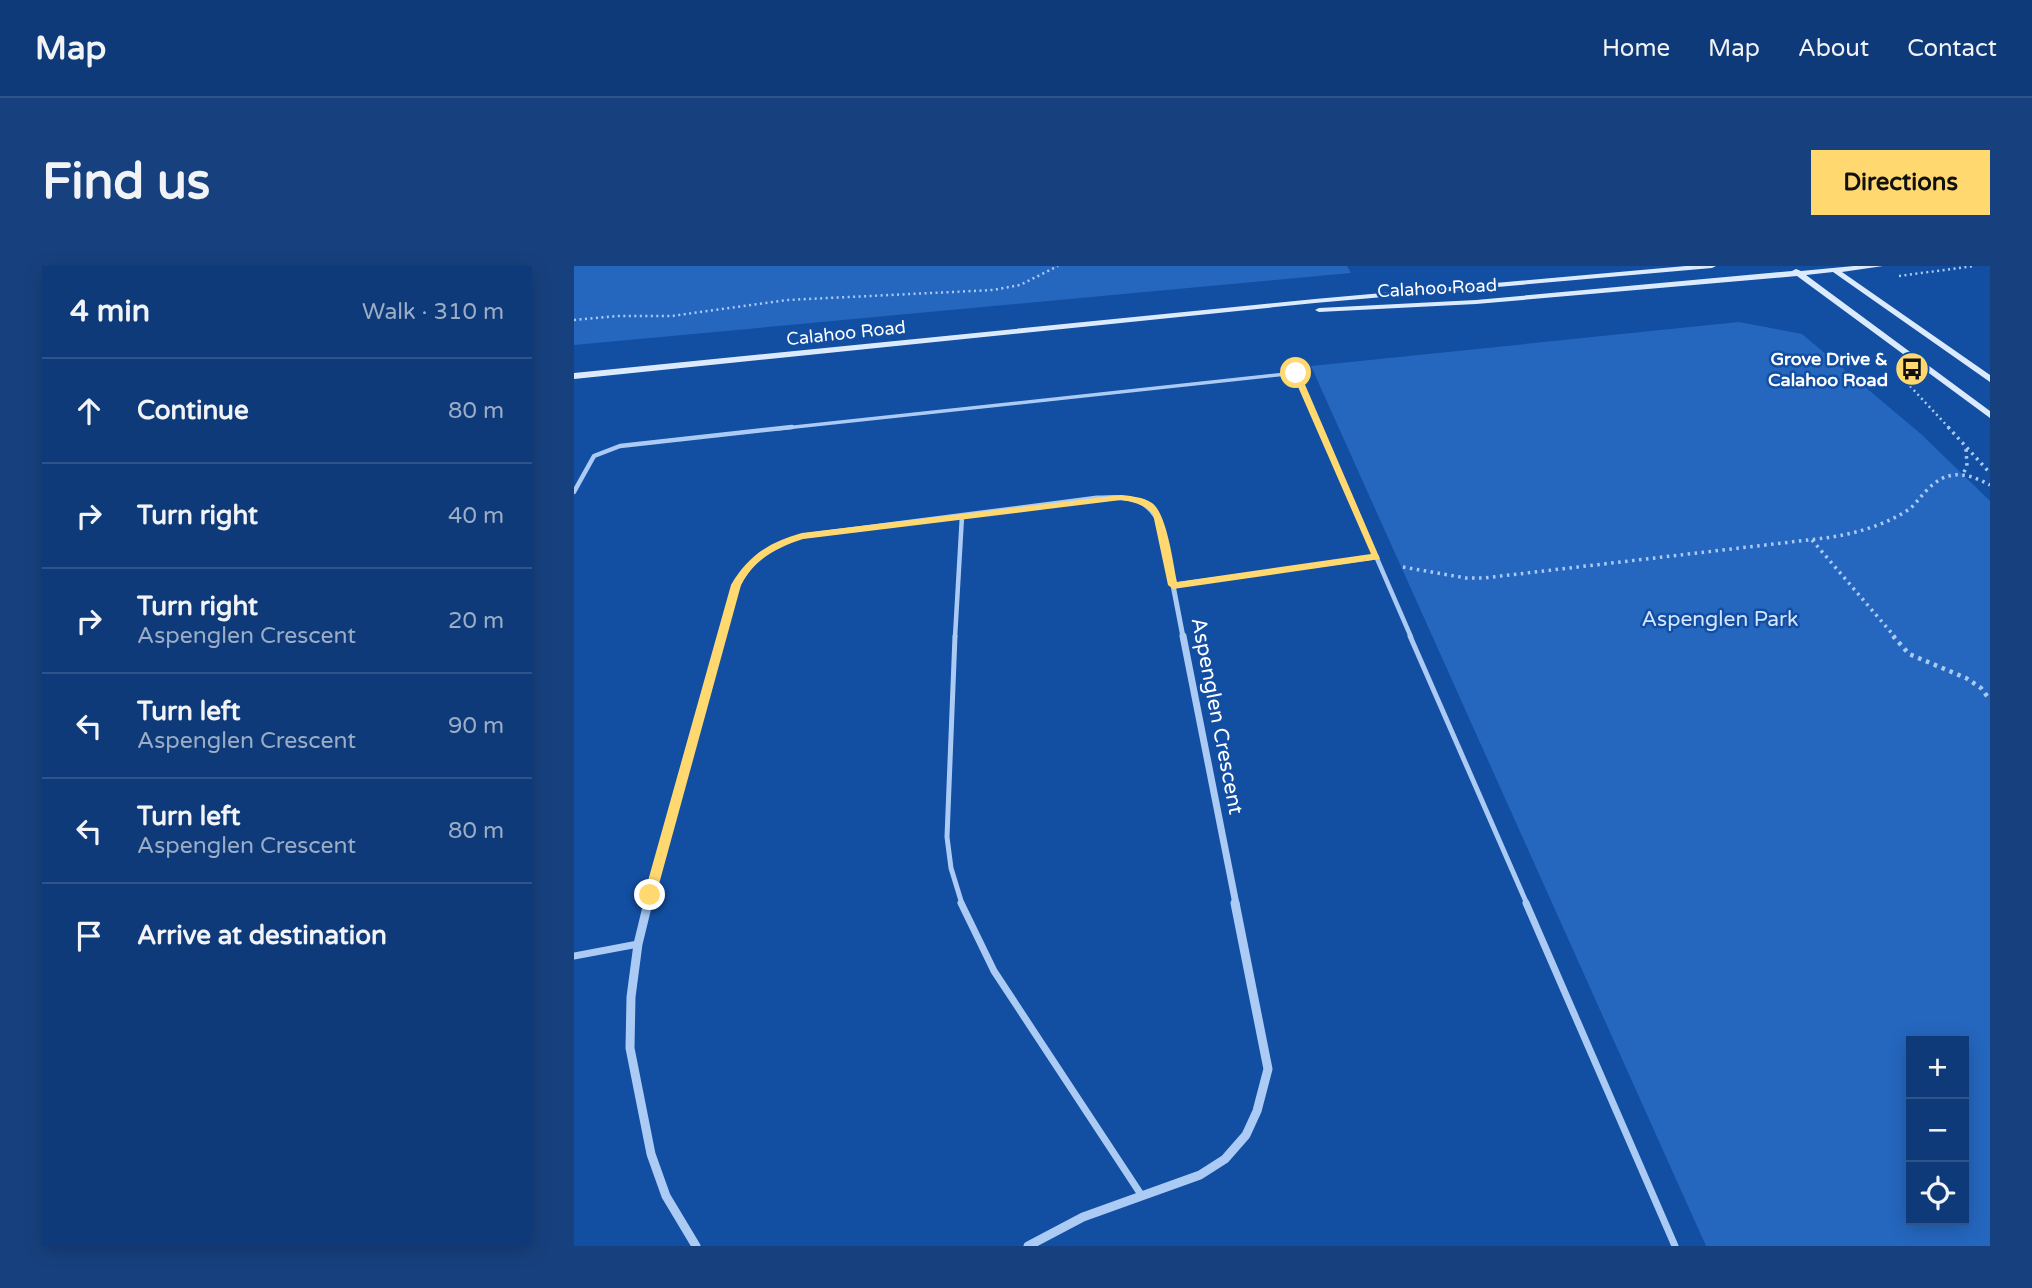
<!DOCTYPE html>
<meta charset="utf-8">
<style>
body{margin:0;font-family:"Varela Round",sans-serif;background:#17417e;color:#f1f3f6}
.controls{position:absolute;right:21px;bottom:21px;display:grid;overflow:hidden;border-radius:0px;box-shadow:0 4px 18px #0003}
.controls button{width:63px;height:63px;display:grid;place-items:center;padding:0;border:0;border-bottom:2px solid #2e548a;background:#0e3a79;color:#f1f3f6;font:35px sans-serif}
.stop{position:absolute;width:21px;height:21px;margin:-16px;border:5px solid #ffd86f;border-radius:50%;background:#fff}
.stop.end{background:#ffd86f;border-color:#fff;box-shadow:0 2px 7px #0008}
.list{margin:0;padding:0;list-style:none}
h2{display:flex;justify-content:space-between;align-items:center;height:91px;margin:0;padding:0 28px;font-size:30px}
h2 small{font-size:23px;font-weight:400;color:#9badc6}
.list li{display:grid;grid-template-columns:46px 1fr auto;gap:21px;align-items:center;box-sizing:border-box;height:105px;padding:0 28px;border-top:2px solid #2e548a}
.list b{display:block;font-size:26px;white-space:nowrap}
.list p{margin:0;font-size:23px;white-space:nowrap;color:#9badc6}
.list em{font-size:23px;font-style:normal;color:#9badc6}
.icon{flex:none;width:38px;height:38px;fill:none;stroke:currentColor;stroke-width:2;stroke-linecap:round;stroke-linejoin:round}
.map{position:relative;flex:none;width:1416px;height:980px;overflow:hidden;border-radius:0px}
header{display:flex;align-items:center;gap:42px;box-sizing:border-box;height:98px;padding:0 35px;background:#0e3a79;border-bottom:2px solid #2e548a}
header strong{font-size:33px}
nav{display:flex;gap:38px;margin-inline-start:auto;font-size:24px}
.intro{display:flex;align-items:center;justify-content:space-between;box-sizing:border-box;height:168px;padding:0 42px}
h1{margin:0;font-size:49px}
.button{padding:18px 32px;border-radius:0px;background:#ffd86f;color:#111;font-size:24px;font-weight:700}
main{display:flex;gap:42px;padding:0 42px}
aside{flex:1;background:#0e3a79;border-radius:0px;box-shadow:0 4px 18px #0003}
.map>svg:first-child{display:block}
.green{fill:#2567bf;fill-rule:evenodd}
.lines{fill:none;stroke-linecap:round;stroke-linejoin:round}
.path-far2{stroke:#abcbf5;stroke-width:2.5;stroke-dasharray:2 3.5;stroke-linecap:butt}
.path-far1{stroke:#abcbf5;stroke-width:3.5;stroke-dasharray:2.5 4.5;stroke-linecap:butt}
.path{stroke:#abcbf5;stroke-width:4.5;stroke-dasharray:3.5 5;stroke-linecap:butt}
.lane-far3{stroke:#abcbf5;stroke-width:3.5}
.lane-far2{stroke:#abcbf5;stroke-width:4.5}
.lane-far1{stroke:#abcbf5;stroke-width:5}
.lane{stroke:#abcbf5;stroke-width:7}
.street-far2{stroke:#abcbf5;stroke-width:5}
.street-far1{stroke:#abcbf5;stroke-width:7}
.street{stroke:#abcbf5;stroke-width:9}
.secondary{fill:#dceafd;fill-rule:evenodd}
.route{fill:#ffd86f}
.labels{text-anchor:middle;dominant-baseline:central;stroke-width:5;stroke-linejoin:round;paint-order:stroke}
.far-street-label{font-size:18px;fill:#fff;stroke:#124ea1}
.far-poi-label{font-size:18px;font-weight:bold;fill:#fff;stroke:#124ea1;text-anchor:end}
.park-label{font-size:21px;fill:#d4e6fe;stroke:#124ea1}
.street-label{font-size:21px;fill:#fff;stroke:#124ea1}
</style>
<header>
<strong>Map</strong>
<nav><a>Home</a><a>Map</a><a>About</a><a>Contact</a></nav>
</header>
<div class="intro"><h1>Find us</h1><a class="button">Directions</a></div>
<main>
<aside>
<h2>4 min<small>Walk · 310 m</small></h2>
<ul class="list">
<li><svg class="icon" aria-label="ahead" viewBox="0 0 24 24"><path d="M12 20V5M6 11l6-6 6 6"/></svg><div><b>Continue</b></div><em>80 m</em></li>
<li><svg class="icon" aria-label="right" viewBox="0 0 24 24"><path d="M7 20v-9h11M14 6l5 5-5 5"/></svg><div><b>Turn right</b></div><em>40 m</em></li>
<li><svg class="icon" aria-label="right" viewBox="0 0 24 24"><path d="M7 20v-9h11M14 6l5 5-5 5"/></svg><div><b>Turn right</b><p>Aspenglen Crescent</p></div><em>20 m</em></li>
<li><svg class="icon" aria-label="left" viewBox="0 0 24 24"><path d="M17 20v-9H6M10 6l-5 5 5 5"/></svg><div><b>Turn left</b><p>Aspenglen Crescent</p></div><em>90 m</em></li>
<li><svg class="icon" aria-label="left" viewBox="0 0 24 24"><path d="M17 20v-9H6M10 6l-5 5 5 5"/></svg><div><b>Turn left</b><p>Aspenglen Crescent</p></div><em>80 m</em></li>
<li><svg class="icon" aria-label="arrive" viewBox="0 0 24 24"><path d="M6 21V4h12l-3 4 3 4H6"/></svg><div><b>Arrive at destination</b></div></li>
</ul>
</aside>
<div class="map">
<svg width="1416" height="980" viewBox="0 0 1416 980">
<rect width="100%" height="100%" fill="#124ea1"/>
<g class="green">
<path d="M 0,0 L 773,0 L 777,7 L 0,79 Z"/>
<path d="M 1165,56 L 1228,68 L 1347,168 L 1416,235 L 1416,980 L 1132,980 L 737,100 ZM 1337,775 L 1390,775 L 1390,954 L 1337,954 Z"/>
</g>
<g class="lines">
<g class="path-far2">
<path d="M 1325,10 L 1400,0"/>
<path d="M 0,54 L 44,50 L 98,50 L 213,34 L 419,24 L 446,19 L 484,0"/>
<path d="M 1336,120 L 1376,163"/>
</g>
<g class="path-far1">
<path d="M 1374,161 L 1416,207"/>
<path d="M 1390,206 L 1393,200 L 1392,183"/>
<path d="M 1238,274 L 1321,371"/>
<path d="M 829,301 L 892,312 L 910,312 L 1251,272 C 1280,268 1309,260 1334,244 C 1341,239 1346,231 1353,224 C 1373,203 1392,206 1416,219"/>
</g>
<path class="path" d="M 1319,370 L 1335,388 L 1392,412 L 1407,422 L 1416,434"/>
<path class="lane-far3" d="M 202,163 L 722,107 L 746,163"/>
<g class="lane-far2">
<path d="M 746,161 L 837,371"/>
<path d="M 0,226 L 20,190 L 46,180 L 218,161"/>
<path d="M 599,319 L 803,291"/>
<path d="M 381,371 L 388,250"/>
</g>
<g class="lane-far1">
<path d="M 381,370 L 373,571 L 377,602 L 388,638"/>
<path d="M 836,370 L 953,638"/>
</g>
<g class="lane">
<path d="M 387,637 L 420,705 L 568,930"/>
<path d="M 952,637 L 1101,980"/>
<path d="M 0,690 L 64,678"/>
</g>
<path class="street-far2" d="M 148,371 C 163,314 167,292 228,270 L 523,232 C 555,231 574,229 588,262 L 609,371"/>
<g class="street-far1">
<path d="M 609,370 L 662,638"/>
<path d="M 74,638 L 148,370"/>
</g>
<g class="street">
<path d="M 74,637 L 64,678 L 57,731 L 56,782 L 77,888 L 92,930 L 122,980"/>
<path d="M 454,980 L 509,951 L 626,909 L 651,893 L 672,869 L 683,845 L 694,803 L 661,637"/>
</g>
<g class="secondary">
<path d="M 1112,0 L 1142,0 L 1138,2 L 741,37 L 0,113 L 0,107 L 741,33 Z"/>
<path d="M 1280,0 L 1309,0 L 1268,6 L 1416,109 L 1416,116 L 1259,6 L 1232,9 L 1416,145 L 1416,152 L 1223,10 L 902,38 L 745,46 L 741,44 L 745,42 L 902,34 L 1218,5 L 1222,3 L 1227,5 Z"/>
</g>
</g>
<path class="route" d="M 722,105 L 726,107 L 806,293 L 599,323 L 594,319 L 579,248 C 570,238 560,236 547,234 L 229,273 C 201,282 181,293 167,319 L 82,629 L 80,634 L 71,634 L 70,629 L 157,319 C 174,290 195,276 228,267 L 547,229 C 557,230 569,231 578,237 C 593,248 599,297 603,316 L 797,288 L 718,107 Z"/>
<defs>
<g id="bus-disc" transform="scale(1.75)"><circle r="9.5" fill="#ffd86f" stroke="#124ea1"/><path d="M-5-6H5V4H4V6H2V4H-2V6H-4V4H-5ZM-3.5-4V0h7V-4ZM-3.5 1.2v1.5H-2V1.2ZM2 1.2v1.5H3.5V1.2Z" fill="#111"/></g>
</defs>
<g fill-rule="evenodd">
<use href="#bus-disc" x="1338" y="103"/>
</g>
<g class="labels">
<g class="far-street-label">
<text transform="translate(863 22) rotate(-3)">Calahoo Road</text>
<text transform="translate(272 67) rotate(-6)">Calahoo Road</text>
</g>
<g class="far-poi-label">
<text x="1314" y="93">Grove Drive &amp;<tspan x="1314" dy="21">Calahoo Road</tspan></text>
</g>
<g class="park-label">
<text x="1146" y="353">Aspenglen Park</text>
</g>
<g class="street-label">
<text transform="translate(643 450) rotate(79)">Aspenglen Crescent</text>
</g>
</g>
</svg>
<div class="controls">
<button>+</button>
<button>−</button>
<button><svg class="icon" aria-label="locate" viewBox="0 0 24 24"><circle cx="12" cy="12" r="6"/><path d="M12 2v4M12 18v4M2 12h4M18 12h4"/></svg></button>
</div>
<div class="stop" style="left:722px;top:107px"></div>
<div class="stop end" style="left:76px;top:629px"></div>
</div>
</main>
